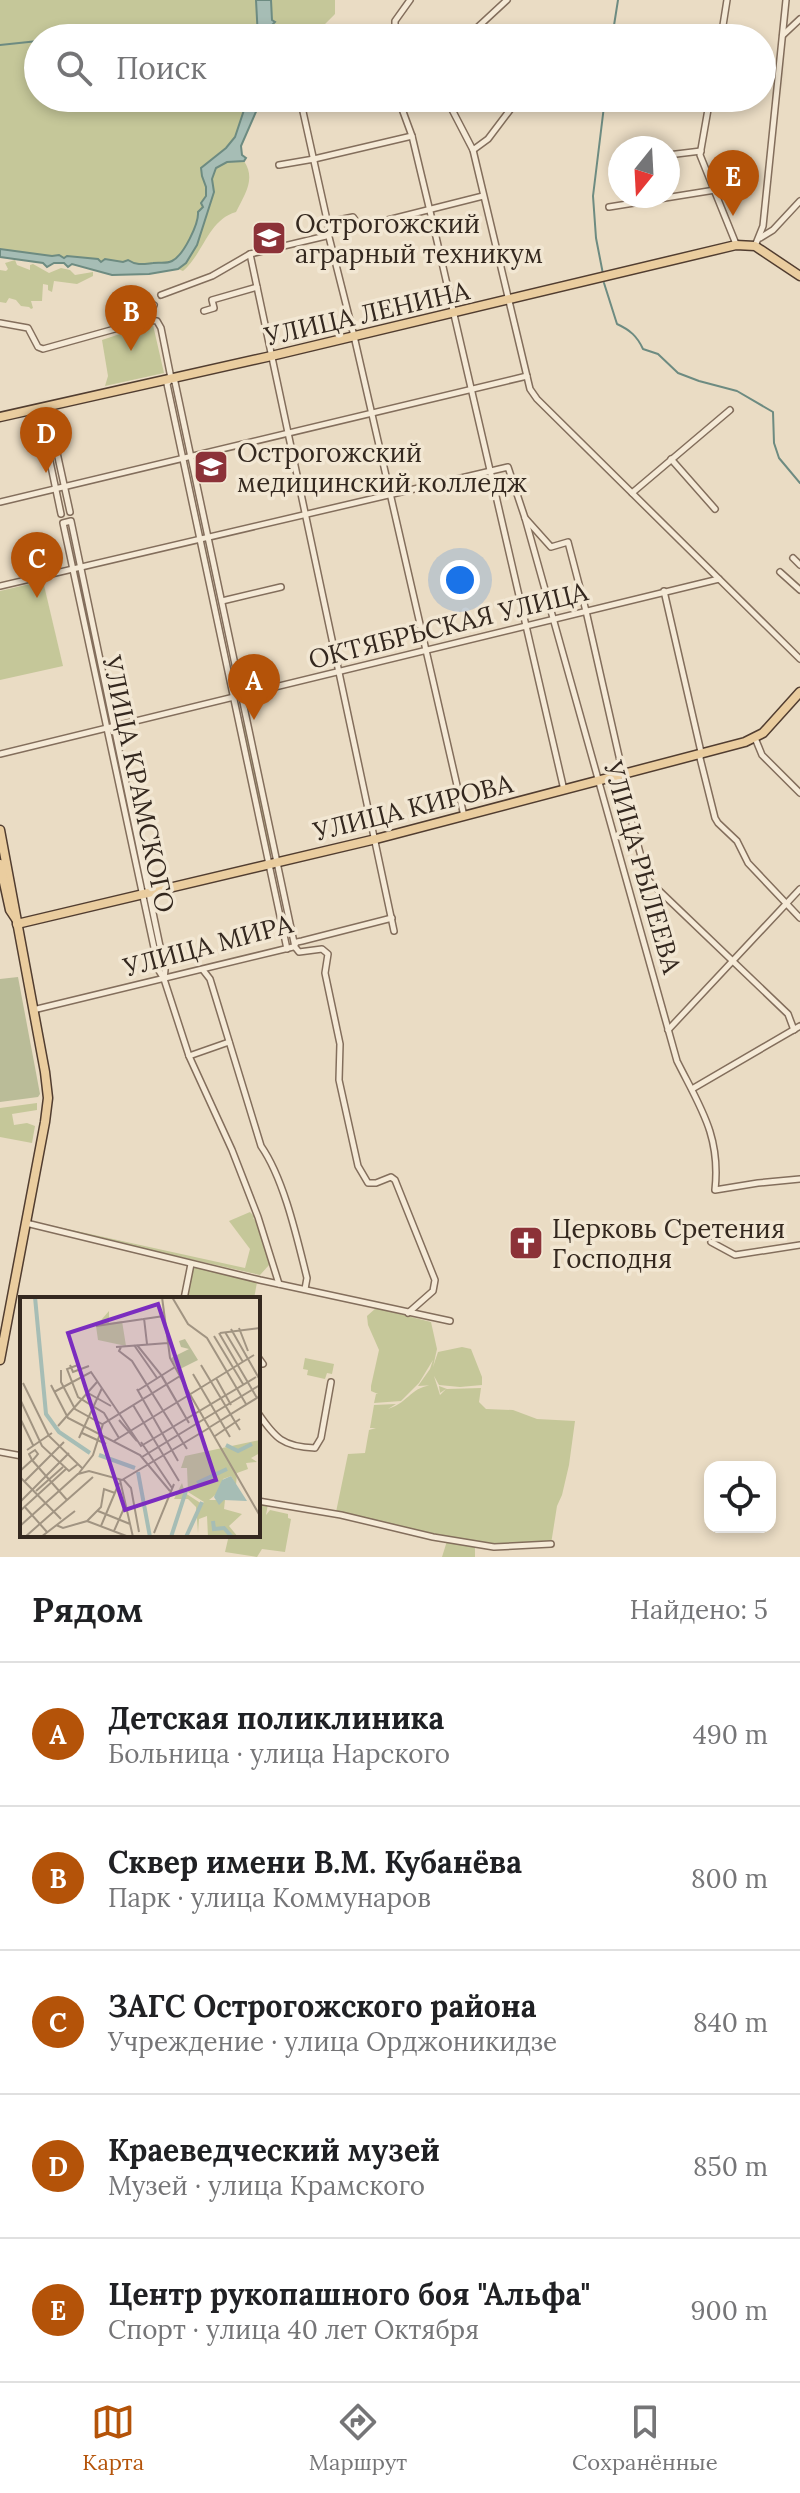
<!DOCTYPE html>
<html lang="ru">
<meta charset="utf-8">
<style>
body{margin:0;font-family:Lora,serif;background:#f2f2f2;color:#202124}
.controls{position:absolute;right:24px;bottom:24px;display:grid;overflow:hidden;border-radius:16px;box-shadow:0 4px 12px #0003}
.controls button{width:72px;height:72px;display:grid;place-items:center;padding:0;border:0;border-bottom:2px solid #e0e0e0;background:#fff;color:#202124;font:40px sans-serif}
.compass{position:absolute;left:608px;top:136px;width:72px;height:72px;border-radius:50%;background:#fff;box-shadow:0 4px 12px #0003;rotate:198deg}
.you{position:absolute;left:460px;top:580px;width:28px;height:28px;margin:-20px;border:6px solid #fff;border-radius:50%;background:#1a73e8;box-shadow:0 0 0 12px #1a73e833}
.badge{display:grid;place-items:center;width:52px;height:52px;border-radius:50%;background:#b45309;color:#fff;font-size:26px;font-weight:700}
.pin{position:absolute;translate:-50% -66px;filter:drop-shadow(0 2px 4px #0008)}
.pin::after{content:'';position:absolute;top:42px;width:28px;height:24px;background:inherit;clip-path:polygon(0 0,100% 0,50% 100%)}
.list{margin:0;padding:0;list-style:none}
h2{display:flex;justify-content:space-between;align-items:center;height:104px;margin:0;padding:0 32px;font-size:34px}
h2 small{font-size:26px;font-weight:400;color:#757577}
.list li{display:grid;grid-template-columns:52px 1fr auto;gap:24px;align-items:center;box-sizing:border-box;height:144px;padding:0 32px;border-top:2px solid #e0e0e0}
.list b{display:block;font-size:30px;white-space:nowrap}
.list p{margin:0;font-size:26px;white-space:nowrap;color:#757577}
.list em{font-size:26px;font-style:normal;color:#757577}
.icon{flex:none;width:44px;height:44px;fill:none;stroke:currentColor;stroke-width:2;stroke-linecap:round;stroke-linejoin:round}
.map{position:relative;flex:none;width:800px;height:1557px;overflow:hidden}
.search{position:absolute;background:#fff;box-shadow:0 4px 12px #0003;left:24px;right:24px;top:24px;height:88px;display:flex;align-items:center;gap:20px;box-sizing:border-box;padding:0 28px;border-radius:44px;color:#757577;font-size:30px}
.sheet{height:824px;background:#fff}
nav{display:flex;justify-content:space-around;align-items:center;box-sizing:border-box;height:112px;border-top:2px solid #e0e0e0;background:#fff;font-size:22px;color:#757577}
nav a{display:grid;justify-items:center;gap:4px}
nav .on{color:#b45309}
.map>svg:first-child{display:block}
.green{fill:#c5c799}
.cemetery{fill:#babc98}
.water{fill:#a6bdb5;stroke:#6d8b81;stroke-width:2}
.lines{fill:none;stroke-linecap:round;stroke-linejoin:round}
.stream{stroke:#6d8b81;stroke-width:2}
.minor-casing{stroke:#836e5c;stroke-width:8}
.major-casing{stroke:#513d30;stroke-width:11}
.minor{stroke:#f5ead7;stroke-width:5}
.major{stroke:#eacd9f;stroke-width:8}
.labels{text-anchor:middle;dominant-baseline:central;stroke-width:7;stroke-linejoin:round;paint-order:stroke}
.poi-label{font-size:26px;fill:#34281f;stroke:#f2e7d3;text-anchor:start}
.street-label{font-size:26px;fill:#34281f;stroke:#f2e7d3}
.inset-river{fill:none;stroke:#a6bdb5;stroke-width:4}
.inset-road{fill:none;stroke:#a19482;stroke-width:2}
.view{fill:#7b2cbf;fill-opacity:0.15;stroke:#7b2cbf;stroke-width:4}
.inset-edge{fill:none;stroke:#34281f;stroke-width:4}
</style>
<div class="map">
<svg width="800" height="1557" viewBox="0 0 800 1557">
<rect width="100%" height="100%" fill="#eadcc4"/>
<g class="green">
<path d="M 0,0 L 256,0 L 258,38 L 38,38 L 38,98 L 248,98 L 235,137 L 226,149 L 202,168 C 203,174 205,181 206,186 C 208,202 186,259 168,263 C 148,267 125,263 105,259 L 101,262 L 98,259 L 68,256 L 64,258 L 0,249 Z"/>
<path d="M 271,0 L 335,0 L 335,14 L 320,29 L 318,38 L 274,38 Z"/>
<path d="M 244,161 C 256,179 245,194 236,212 C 208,220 204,253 183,271 L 178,269 L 186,263 L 197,245 L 214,192 L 212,179 L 216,168 L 227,162 Z"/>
<path d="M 15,260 L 17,265 L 30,270 L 30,265 L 33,264 L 49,273 L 61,268 L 70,270 L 75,275 L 93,272 L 93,276 L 77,284 L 54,281 L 52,292 L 48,290 L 48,285 L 43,284 L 42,301 L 31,301 L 33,308 L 31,309 L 29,307 L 21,306 L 16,300 L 9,298 L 6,303 L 0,302 L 0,270 L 6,271 L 8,269 L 5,263 Z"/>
<path d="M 147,325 L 148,327 L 153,325 L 164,373 L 105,386 L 108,376 L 102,340 Z"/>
<path d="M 43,581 L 63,666 L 0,680 L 0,591 Z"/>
<path d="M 245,723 L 273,852 L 268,853 L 241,724 Z"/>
<path d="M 37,1103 L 37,1110 L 12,1114 L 14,1125 L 27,1123 L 35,1126 L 32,1143 L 0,1137 L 0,1108 Z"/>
<path d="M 250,1212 L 255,1217 L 253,1218 L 257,1222 L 270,1264 L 260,1275 L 49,1227 L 49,1225 L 245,1268 L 250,1249 L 229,1221 Z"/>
<path d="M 193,1267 L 257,1282 L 254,1299 L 187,1299 Z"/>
<path d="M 376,1308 L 431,1322 L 437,1349 L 433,1367 L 438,1352 L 462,1347 L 471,1349 L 482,1377 L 482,1385 L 460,1387 L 439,1385 L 434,1376 L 440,1395 L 446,1389 L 440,1393 L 439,1386 L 447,1389 L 481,1388 L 479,1402 L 486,1409 L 513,1410 L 537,1419 L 575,1421 L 569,1465 L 562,1495 L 557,1506 L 551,1544 L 507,1547 L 435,1534 L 336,1512 L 348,1454 L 365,1453 L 369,1430 L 376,1428 L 370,1428 L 374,1405 L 396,1404 L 388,1409 C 410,1402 410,1386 435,1385 L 418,1386 L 430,1369 L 433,1360 L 419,1383 L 401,1401 L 374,1403 L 376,1394 L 378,1394 L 371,1391 L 371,1386 L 379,1350 L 368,1325 L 367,1316 Z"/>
<path d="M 305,1358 L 334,1364 L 332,1374 L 327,1373 L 325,1379 L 307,1375 L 308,1370 L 303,1369 Z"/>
<path d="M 260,1503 L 268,1504 L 266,1515 L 270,1510 L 288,1514 L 288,1518 L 291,1519 L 285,1552 L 262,1549 L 257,1557 L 225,1552 L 229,1535 L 258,1535 Z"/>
<path d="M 447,1541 L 475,1546 L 475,1557 L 442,1557 Z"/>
</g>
<path class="cemetery" d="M 18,977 L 40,1094 L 38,1097 L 0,1102 L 0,979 Z"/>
<g class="water">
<path d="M 256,0 L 271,0 L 272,20 L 275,22 L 272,25 L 274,38 L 258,38 Z"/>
<path d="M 248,98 L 262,98 L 241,146 L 242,155 L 246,158 L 244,161 L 227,162 L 216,168 L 212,179 L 214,192 L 197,245 L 186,263 L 178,269 L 149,274 L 112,275 L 72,264 L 68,267 L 64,263 L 54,263 L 47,267 L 43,263 L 0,257 L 0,249 L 52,256 L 59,255 L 64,258 L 67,256 L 98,259 L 101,262 L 105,259 L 123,262 L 128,260 C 137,266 144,264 153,263 C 160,262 166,264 172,261 C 184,255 199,223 198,212 L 203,207 L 201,203 L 206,196 L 206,187 L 202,176 L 201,168 L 226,148 L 235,137 Z"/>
</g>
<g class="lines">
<g class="stream">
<path d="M 65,38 L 152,29"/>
<path d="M 612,38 L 618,0"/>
<path d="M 0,45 L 38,41"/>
<path d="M 603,274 L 596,238 L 593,196 L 605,98"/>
<path d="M 604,283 L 617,324 C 630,330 637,336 643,349 L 658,354 L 678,373 L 699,381 L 737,391 L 773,412 L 774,443 L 779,458 L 800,483"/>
</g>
<g class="minor-casing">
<g id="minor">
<path d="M 395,29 L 402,38"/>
<path d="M 783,35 L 800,19"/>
<path d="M 383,38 L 395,29 L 395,21 L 410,0"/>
<path d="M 466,38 L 507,0"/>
<path d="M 721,38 L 727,0"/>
<path d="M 300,98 L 329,229 L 329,237 L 354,336 L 464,816"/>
<path d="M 398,98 L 412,136 L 434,228 L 564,790"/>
<path d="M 446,98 L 473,150 L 530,389 L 537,399 L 800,659"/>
<path d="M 710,98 L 700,155 L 736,244"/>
<path d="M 473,150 L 488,139 L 519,98"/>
<path d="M 668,155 L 701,151"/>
<path d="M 614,162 L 620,161"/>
<path d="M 279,165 L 314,159 L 412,136"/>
<path d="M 609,207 L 715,190"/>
<path d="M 760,238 L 773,230 L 800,201"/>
<path d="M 755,246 L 763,226 L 786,0"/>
<path d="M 250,254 L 394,931"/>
<path d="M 161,295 L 212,276 L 250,254 L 326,236 L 338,220 L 353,217 L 360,227 L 483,196"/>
<path d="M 204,311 L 214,308 L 212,300 L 257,287"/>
<path d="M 147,320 L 157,321 L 161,328 L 171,378 L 175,382 L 295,947 L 299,952 L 322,949 L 328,954 L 325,973 L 340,1044 L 339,1080 L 358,1166 L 368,1183 L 376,1183 L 391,1177 L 395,1180 L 435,1280 L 433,1291 L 408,1313"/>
<path d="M 0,323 L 28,328 L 38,347 L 43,349 L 147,320 L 154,305"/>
<path d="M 171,379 L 167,384 L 287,949"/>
<path d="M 47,407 L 70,512"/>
<path d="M 39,409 L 61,514"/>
<path d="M 671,459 L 715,509"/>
<path d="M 632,493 L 730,410"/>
<path d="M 0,502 L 527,376"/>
<path d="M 525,518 L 551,547 L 568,542 L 586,611 L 623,774"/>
<path d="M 793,558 L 800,565"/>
<path d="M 780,572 L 800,590"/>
<path d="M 0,586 L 508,467 L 525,518 L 677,1061 C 700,1107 721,1136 715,1190 L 758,1183 L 800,1179"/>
<path d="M 664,591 L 701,752 L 700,758 L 715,818 L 718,823 L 737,841 L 748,863 L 800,918"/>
<path d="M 222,601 L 281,587"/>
<path d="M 755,738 L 762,755 L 800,793"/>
<path d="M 0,754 L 719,579"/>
<path d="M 616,776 L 624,793 L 647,879 L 788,1014 L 794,1030"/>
<path d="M 203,970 L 210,979 L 261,1146 C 284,1179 297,1238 307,1278 L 305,1289"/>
<path d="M 164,979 L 165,970 L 71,521 L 63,523 L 159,971 L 164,979 L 189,1056 L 232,1150 L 258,1217 L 279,1284"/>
<path d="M 33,1010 L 293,947 L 297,942 L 302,941 L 392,918"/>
<path d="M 668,1030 L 800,889"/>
<path d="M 189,1056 L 229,1042"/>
<path d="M 692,1089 L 800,1026"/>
<path d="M 26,1223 L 260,1280 L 450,1321"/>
<path d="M 711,1242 L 735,1255 L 800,1245"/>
<path d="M 184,1299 L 191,1264"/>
<path d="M 258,1357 L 263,1364 L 258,1363"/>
<path d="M 258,1413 C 275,1438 283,1447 315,1448 L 321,1438 L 331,1382"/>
<path d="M 0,1452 L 22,1456"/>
<path d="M 258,1501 L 341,1515 L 433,1537 L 494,1547 L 551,1544"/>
</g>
</g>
<g class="major-casing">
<g id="major">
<path d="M 0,417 L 267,357 L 736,245 L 755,246 L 800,276"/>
<path d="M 0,830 L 45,1072 L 48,1098 L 45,1122 L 0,1360"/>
<path d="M 0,864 L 10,910 L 16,919"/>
<path d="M 17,924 L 376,839 L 745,742 L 763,733 L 800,692"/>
</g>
</g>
<use href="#minor" class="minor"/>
<use href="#major" class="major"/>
</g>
<defs>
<g id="university-square" transform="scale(1.8)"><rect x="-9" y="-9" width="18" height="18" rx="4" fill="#8c3238" stroke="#f2e7d3"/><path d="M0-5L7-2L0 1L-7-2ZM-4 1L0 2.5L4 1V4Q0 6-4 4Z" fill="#fff"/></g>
<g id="church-square" transform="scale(1.8)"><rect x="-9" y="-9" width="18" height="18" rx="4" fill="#8c3238" stroke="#f2e7d3"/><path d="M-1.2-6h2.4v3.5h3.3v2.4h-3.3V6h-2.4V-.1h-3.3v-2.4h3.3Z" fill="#fff"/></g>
</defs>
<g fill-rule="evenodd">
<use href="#university-square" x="269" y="238"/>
<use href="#university-square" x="211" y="467"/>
<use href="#church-square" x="526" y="1243"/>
</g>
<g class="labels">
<g class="poi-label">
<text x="295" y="223">Острогожский<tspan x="295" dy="30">аграрный техникум</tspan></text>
<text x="237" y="452">Острогожский<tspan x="237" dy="30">медицинский колледж</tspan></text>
<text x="552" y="1228">Церковь Сретения<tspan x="552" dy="30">Господня</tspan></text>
</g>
<g class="street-label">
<text transform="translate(367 313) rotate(-13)">УЛИЦА ЛЕНИНА</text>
<text transform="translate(448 625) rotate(-14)">ОКТЯБРЬСКАЯ УЛИЦА</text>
<text transform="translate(139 784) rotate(78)">УЛИЦА КРАМСКОГО</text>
<text transform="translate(413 807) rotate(-14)">УЛИЦА КИРОВА</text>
<text transform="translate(643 867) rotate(74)">УЛИЦА РЫЛЕЕВА</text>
<text transform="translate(208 945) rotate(-15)">УЛИЦА МИРА</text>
</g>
</g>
<g transform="translate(20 1297)">
<rect width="240" height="240" fill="#eadcc4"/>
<path d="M 89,14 L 89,26 L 102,24 L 106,49 L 78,43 L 76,29 ZM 240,143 L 240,156 L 231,161 L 237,165 L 226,166 L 228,172 L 217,176 L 216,188 L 211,179 L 203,182 L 199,195 L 189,203 L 205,203 L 204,212 L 222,217 L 209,229 L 218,240 L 188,240 L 187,219 L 179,222 L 178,236 L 176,210 L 168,202 L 154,202 L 162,186 L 165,196 L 182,207 L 184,205 L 168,195 L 167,171 L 161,171 L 165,159 Z" fill="#c5c799"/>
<path d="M 165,42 L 178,63 L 158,73 L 151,61 L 169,52 L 161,50 L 159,44 Z" fill="#babc98"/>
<path d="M 211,179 L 227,204 L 204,203 L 199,208 L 194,200 L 202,183 Z" fill="#a6bdb5"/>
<path class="inset-river" d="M 15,0 L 26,117 L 39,135 L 70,156M 206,148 L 218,154 L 232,147M 79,158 L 115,171M 118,175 L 130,240M 177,186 L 207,172M 193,224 L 194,232 L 204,231 L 212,240M 151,240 L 166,194M 166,240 L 182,205"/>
<path class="inset-road" d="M 142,0 L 150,61 L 161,81M 152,0 L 168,27 L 187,41 L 226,107M 124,21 L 127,47M 76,29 L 144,19M 219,31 L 228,54M 211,32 L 240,83M 205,35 L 223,65M 199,36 L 237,101M 200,36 L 240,31M 194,39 L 223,87M 114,48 L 137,81M 117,48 L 142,79 L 169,126 L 141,78M 96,50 L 148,46M 101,50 L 99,54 L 112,64 L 167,152M 50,68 L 53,75 L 69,69M 58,68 L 47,72 L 58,100 L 84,116 L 99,141M 181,68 L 220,133M 41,73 L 41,85 L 55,112 L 82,127M 173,77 L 210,140M 160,80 L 240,219M 196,81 L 211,108M 3,86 L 29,139 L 63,172M 31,88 L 48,121 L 120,158 L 150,194M 117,92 L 158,164M 117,94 L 155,70M 34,95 L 71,75 L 121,149 L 236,80M 68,96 L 91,109M 0,102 L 22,149 L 49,174 L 58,167M 113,108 L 159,184M 0,121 L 13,148M 99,123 L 117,144M 38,129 L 77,85M 190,130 L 240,99M 62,136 L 86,147M 195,139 L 220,122M 59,141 L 82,91M 94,144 L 234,58M 121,145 L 152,191M 7,153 L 32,136M 122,160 L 240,88M 0,174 L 11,164 L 12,163 L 13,163 L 18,157 L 15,153 L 9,157 L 12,163M 59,176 L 73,158 L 83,127 L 160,79M 0,180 L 41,222M 103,182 L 111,191 L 119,235M 100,183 L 113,240M 5,184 L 44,145M 16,194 L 43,170M 47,203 L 73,180M 0,205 L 49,156M 4,209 L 27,235M 0,214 L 46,172M 78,214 L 110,227M 67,224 L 109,240M 36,228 L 43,231 L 67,224 L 81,210 L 84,192 L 95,196M 0,229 L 58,177 L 69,174 L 102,183 L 189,131M 81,229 L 99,186M 94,234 L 105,209M 134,236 L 154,187M 5,240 L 47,203 L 12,163M 21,240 L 55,214"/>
<path class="view" d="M 138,7 L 196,183 L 105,213 L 48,36 Z"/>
<rect width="240" height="240" class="inset-edge"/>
</g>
</svg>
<div class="controls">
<button><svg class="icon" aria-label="locate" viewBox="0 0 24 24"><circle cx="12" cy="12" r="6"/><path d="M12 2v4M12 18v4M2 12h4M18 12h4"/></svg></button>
</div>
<svg class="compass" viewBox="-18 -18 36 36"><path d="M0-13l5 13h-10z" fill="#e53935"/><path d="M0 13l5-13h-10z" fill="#757577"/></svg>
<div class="you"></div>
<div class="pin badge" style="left:254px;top:720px">A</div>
<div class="pin badge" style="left:131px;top:351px">B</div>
<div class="pin badge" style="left:37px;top:598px">C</div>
<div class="pin badge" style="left:46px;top:473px">D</div>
<div class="pin badge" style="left:733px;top:216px">E</div>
<div class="search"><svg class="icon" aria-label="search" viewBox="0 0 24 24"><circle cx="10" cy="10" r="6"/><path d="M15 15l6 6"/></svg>Поиск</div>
</div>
<section class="sheet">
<h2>Рядом<small>Найдено: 5</small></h2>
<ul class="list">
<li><span class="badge">A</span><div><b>Детская поликлиника</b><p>Больница · улица Нарского</p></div><em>490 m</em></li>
<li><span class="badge">B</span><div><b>Сквер имени В.М. Кубанёва</b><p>Парк · улица Коммунаров</p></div><em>800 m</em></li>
<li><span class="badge">C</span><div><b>ЗАГС Острогожского района</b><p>Учреждение · улица Орджоникидзе</p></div><em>840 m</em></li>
<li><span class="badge">D</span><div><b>Краеведческий музей</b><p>Музей · улица Крамского</p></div><em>850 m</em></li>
<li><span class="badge">E</span><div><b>Центр рукопашного боя &quot;Альфа&quot;</b><p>Спорт · улица 40 лет Октября</p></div><em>900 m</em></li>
</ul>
</section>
<nav>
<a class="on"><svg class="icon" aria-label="map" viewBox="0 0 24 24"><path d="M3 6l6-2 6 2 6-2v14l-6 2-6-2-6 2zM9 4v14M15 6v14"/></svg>Карта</a>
<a><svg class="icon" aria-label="directions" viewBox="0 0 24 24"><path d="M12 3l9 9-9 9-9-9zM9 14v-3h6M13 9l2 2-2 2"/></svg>Маршрут</a>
<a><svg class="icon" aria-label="saved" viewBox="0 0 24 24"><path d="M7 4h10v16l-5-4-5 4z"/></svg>Сохранённые</a>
</nav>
